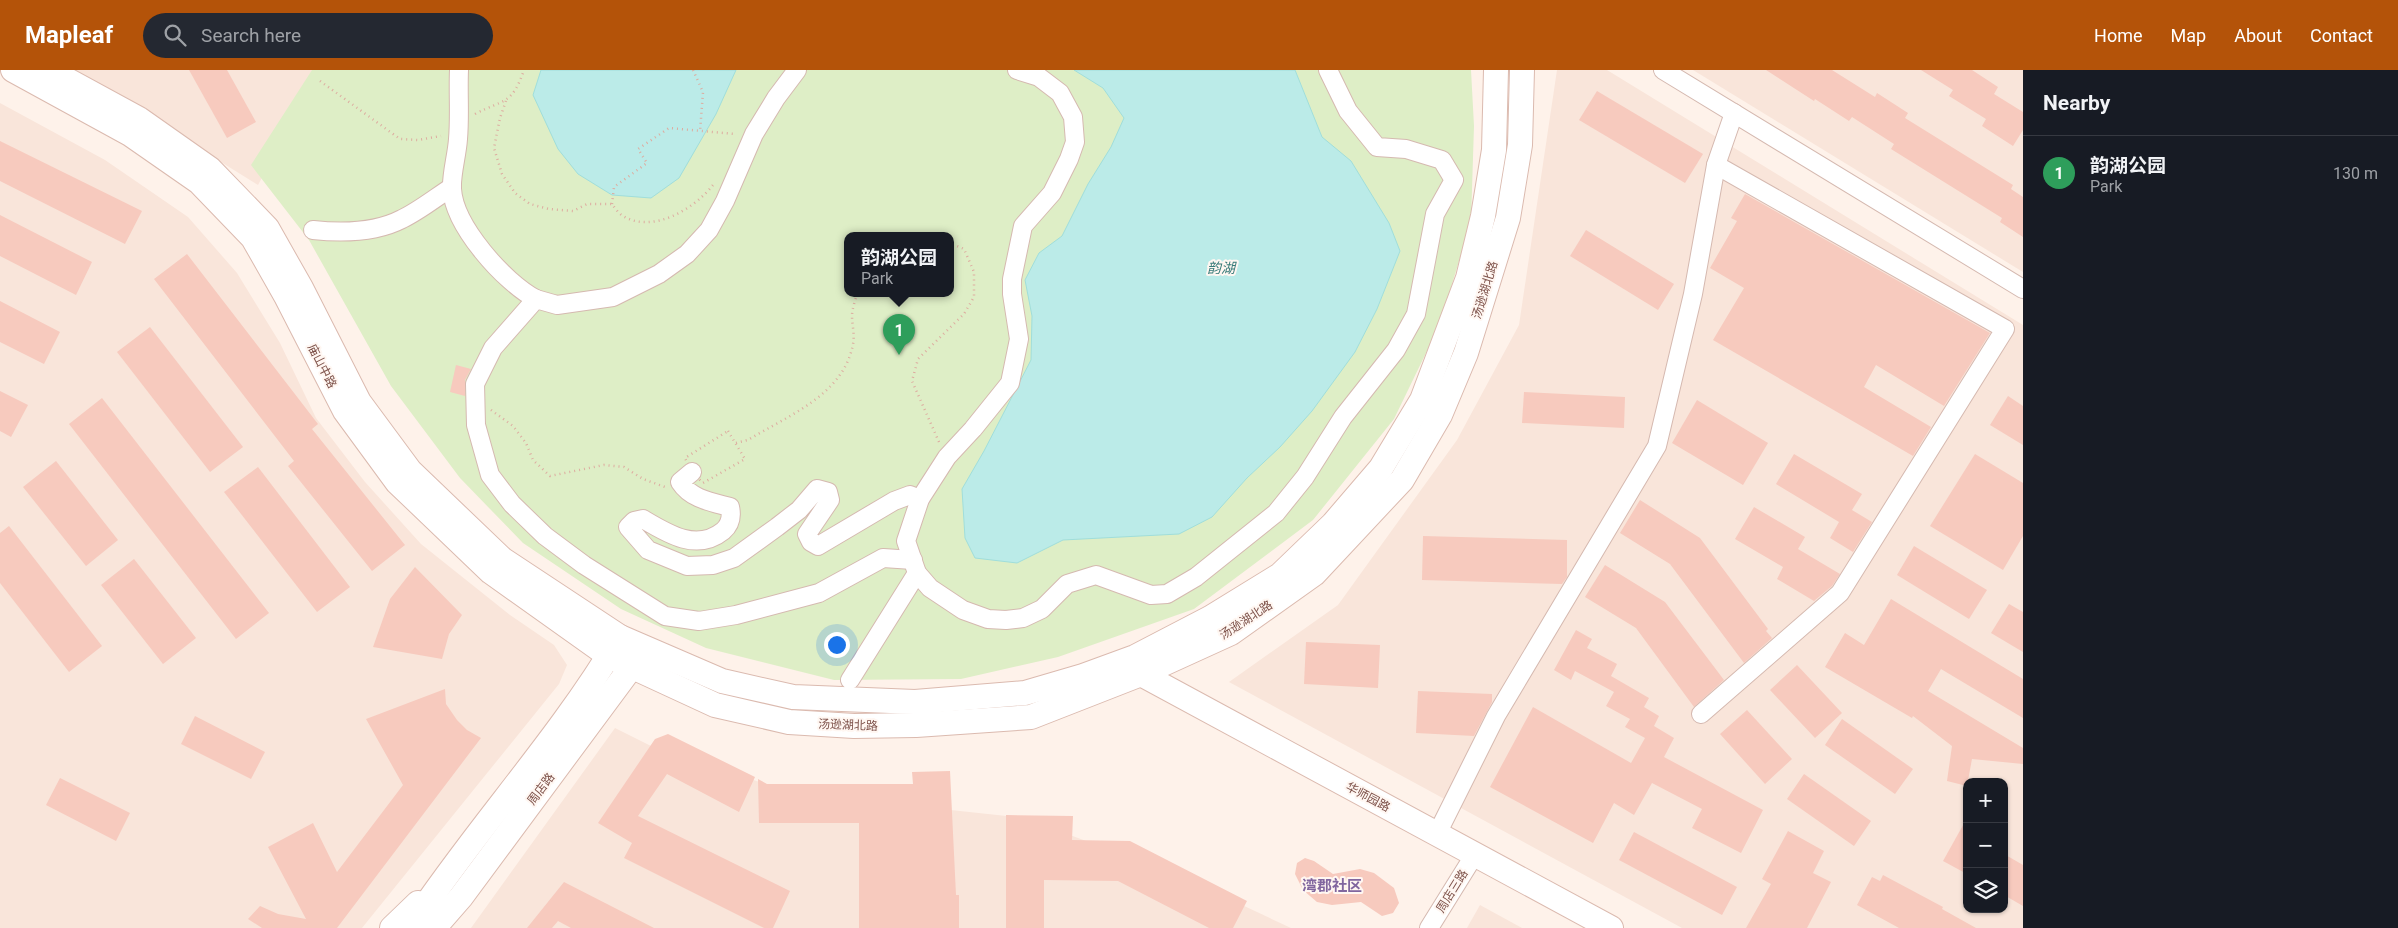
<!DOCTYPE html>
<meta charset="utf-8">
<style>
body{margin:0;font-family:Roboto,"Noto Sans SC",sans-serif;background:#242831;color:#f1f3f6}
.controls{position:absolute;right:15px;bottom:15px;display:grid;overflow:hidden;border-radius:10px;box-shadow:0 1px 4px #0004}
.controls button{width:45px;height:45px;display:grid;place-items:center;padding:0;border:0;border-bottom:1px solid #363941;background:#171b24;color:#f1f3f6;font:25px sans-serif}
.you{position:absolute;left:836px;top:574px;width:18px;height:18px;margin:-12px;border:4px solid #fff;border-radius:50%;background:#1a73e8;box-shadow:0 0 0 8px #1a73e833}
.badge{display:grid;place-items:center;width:32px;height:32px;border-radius:50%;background:#b45309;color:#fff;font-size:16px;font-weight:700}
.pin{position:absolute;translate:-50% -41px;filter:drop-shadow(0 1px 2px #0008)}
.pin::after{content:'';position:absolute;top:26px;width:18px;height:15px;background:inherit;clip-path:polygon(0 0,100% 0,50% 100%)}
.popup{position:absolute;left:844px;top:162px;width:110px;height:65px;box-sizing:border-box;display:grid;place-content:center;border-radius:10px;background:#171b24;filter:drop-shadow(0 1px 4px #0005);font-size:16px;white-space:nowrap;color:#9ea1a6}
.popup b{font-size:19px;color:#f1f3f6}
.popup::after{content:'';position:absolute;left:50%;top:100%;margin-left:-10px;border:10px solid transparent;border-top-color:#171b24}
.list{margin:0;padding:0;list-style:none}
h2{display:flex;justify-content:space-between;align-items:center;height:65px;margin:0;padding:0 20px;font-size:21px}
h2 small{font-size:16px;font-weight:400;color:#9ea1a6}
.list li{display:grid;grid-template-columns:32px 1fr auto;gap:15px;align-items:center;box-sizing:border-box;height:75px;padding:0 20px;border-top:1px solid #363941}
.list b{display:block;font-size:19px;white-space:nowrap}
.list p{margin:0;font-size:16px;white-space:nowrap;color:#9ea1a6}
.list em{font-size:16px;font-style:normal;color:#9ea1a6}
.icon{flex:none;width:28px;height:28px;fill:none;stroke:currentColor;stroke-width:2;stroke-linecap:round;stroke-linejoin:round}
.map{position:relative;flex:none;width:2023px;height:858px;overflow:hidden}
header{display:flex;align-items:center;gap:30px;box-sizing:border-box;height:70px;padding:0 25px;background:#b45309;color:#fff}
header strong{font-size:24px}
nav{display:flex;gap:28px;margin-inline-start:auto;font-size:18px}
.search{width:350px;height:45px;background:#242831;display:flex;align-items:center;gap:12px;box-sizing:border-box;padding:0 18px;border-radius:28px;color:#9ea1a6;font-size:19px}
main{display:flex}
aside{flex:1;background:#171b24}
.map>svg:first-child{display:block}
.residential{fill:#f9e5da;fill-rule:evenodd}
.green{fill:#deeec6;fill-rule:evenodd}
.water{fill:#bbebe8;stroke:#a0dedb}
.building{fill:#f7cabe}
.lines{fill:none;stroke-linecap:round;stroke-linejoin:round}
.street-casing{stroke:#d5b9b0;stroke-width:20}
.secondary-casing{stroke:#dbbaaf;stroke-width:26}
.path{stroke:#ddaca0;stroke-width:2.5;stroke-dasharray:1 4;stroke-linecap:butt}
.street{stroke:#fff;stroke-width:18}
.secondary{stroke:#fff;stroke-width:24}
.labels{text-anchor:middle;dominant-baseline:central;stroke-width:4;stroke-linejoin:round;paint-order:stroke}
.street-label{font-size:12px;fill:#7d5149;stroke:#fff7f2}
.water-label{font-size:14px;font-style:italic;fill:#387b79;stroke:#fff7f2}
.quarter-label{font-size:15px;font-weight:bold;fill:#81669f;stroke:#fff7f2}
</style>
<header>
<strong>Mapleaf</strong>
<div class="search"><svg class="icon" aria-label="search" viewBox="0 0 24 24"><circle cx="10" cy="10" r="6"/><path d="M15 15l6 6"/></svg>Search here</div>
<nav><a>Home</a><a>Map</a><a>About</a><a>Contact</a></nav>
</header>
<main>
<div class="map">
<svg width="2023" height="858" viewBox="0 0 2023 858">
<rect width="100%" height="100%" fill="#fef2ea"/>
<g class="residential">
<path d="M 73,0 L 320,0 L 258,115 Z"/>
<path d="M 1557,0 L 1607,0 L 2023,255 L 2023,858 L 1682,858 L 1229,612 L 1338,535 L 1457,370 L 1519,255 ZM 1967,712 L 2004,712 L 2004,839 L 1967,839 Z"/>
<path d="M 1693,0 L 2023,0 L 2023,202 Z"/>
<path d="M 0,33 L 105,90 L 188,147 L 237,203 L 280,273 L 316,348 L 365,412 L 421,474 L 510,545 L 554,575 L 567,595 L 559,614 L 362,858 L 0,858 Z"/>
<path d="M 615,658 L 653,677 L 793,723 L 1024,748 L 1178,805 L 1291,858 L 471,858 Z"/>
<path d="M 1480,835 L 1522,858 L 1467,858 Z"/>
</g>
<path class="green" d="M 312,0 L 1471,0 L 1474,56 L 1471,151 L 1440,254 L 1394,349 L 1313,450 L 1194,539 L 1058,587 L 961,609 L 834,610 L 706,578 L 621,539 L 523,473 L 460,408 L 391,316 L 309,170 L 251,95 ZM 848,166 L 950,166 L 950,224 L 848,224 Z"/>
<g class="water">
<path d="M 541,0 L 736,0 L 716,44 L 679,108 L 651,128 L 612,125 L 578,104 L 558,79 L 533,25 Z"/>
<path d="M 1074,0 L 1295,0 L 1322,67 L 1351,91 L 1389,153 L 1400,181 L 1377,239 L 1355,282 L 1312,341 L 1280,377 L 1247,408 L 1212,447 L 1179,464 L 1063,470 L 1017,493 L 975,488 L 965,468 L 962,419 L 984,381 L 1031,290 L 1032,246 L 1025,210 L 1039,183 L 1062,166 L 1088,114 L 1111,77 L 1124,48 L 1103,18 Z"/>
</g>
<g class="building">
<path d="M 189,0 L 227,0 L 256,52 L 227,68 Z"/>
<path d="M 1766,0 L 1832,0 L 1875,27 L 1877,23 L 1908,43 L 1905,48 L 2013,115 L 2011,119 L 2023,127 L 2023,167 L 2000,152 L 2002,148 L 1891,79 L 1894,74 L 1852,47 L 1849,51 L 1815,29 L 1814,31 Z"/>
<path d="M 1921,0 L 1972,0 L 1998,17 L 1994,24 L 2023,42 L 2023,60 L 2013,76 L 1982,56 L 1986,49 L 1949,26 L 1953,20 Z"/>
<path d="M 1597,21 L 1703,84 L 1685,113 L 1579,50 Z"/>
<path d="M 0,71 L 142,141 L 125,174 L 0,111 Z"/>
<path d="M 1745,124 L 1990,263 L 1944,336 L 1876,295 L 1864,317 L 1931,357 L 1913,386 L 1713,270 L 1744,218 L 1710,198 L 1737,151 L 1731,148 Z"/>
<path d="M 0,145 L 92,192 L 76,225 L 0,186 Z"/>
<path d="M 1586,160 L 1674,214 L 1658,240 L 1570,186 Z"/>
<path d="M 187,184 L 318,354 L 312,359 L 405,475 L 372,501 L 288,396 L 294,391 L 154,209 Z"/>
<path d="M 0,231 L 60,262 L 44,294 L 0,272 Z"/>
<path d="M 150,257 L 243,377 L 210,402 L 117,282 Z"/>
<path d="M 456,295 L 471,299 L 465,310 L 465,326 L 450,322 Z"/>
<path d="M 0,321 L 28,335 L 11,367 L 0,361 Z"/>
<path d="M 1524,322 L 1625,327 L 1624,358 L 1522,353 Z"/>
<path d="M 2008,326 L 2023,336 L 2023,375 L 1990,355 Z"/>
<path d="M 102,328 L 269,543 L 236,569 L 69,354 Z"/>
<path d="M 1697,330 L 1768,373 L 1743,415 L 1672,373 Z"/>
<path d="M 1794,384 L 1862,424 L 1852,440 L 1872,452 L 1853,482 L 1830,468 L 1839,452 L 1776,414 Z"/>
<path d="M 1975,384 L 2023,413 L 2023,466 L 2003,500 L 1930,456 Z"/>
<path d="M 56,391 L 118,470 L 86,496 L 23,417 Z"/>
<path d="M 258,397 L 350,517 L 317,542 L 224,422 Z"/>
<path d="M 1640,430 L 1700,468 L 1768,559 L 1766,561 L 1772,568 L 1744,593 L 1670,494 L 1620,463 Z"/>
<path d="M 1754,437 L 1805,467 L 1798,479 L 1840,504 L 1832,516 L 1814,531 L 1777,509 L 1783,497 L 1735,469 Z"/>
<path d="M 9,456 L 102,576 L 69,602 L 0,513 L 0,463 Z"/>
<path d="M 1423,466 L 1567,470 L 1567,507 L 1562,514 L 1422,510 Z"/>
<path d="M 1914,476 L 1987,520 L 1969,549 L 1897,505 Z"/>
<path d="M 134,489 L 196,568 L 163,594 L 101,515 Z"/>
<path d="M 1605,495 L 1665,532 L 1724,610 L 1694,637 L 1636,558 L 1585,527 Z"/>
<path d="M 415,497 L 462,545 L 449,564 L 442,589 L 373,577 L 390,529 Z"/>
<path d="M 1891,529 L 2023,609 L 2023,648 L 1941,599 L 1928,621 L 2023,678 L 2023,694 L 1972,689 L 1967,716 L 1947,711 L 1952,676 L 1913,646 L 1912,648 L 1825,597 L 1845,563 L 1864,575 Z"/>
<path d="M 2009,534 L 2023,542 L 2023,582 L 1991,563 Z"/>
<path d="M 1576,560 L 1592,569 L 1587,578 L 1617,594 L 1611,606 L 1649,628 L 1644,637 L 1659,646 L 1654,656 L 1674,668 L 1664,687 L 1763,740 L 1741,783 L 1692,758 L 1702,739 L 1652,713 L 1634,745 L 1614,733 L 1593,773 L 1490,717 L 1533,637 L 1631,693 L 1645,668 L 1625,657 L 1630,649 L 1606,636 L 1614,622 L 1575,601 L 1571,610 L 1554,600 Z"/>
<path d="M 1306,572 L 1380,575 L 1378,618 L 1304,614 Z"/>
<path d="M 1797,595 L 1842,643 L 1815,668 L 1770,620 Z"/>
<path d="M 445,619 L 446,634 L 457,650 L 467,660 L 481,668 L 337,858 L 262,858 L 248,849 L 260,836 L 278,844 L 306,849 L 268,777 L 313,753 L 337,802 L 403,715 L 366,649 Z"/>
<path d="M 1418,621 L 1492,624 L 1492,632 L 1474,666 L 1416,663 Z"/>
<path d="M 1747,640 L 1792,689 L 1765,714 L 1720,664 Z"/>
<path d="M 195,646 L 265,682 L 251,709 L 181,674 Z"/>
<path d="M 1842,649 L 1913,699 L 1895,724 L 1825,675 Z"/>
<path d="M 668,664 L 755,707 L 739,742 L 667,704 L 638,746 L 790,821 L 773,858 L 764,858 L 624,788 L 632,773 L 598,753 L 655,669 Z"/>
<path d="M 950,701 L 956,825 L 959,825 L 959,858 L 859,858 L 859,753 L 759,753 L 758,709 L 767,714 L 913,714 L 912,702 Z"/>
<path d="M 1804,704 L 1871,751 L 1854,776 L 1787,729 Z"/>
<path d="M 60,708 L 130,743 L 116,771 L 46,735 Z"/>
<path d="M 1006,745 L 1073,746 L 1072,770 L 1130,771 L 1247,831 L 1233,858 L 1209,858 L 1118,811 L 1044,810 L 1044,858 L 1006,858 Z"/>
<path d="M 1967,748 L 1967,804 L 1943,791 Z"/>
<path d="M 1788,761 L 1824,781 L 1813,803 L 1831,812 L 1807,858 L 1746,858 L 1771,814 L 1762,809 Z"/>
<path d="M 1634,762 L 1737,817 L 1722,845 L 1619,790 Z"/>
<path d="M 2004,784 L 2023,795 L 2023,836 L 2004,825 Z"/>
<path d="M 1305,788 L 1314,791 L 1333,804 L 1360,799 L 1374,803 L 1394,818 L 1399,833 L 1393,843 L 1382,846 L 1361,832 L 1332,835 L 1317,832 L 1303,820 L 1295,804 L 1297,793 Z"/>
<path d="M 1883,805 L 1943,837 L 1942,839 L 1976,858 L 1899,858 L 1857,835 L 1872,807 L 1880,811 Z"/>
<path d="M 564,812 L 654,858 L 571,858 L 558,851 L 552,858 L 527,858 Z"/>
</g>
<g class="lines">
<g class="street-casing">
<g id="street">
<path d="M 459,0 C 458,23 460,46 458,69 C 457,85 451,105 452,119 C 454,156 504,212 536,229"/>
<path d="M 797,0 L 776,28 L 754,64 L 725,131 L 709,160 L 687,184 L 659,204 L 613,227 L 557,235 L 536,229 L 493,278 L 475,314 L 476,355 L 490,405 L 512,434 L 545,466 L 584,495 L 665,546 L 699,551 L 736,545 L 819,523 L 883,488 L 913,490"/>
<path d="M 1663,0 L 2023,219"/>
<path d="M 313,160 C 341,163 375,163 402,149 C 419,141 435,128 452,117"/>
<path d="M 692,402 L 680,412 C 691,429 711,432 730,437 C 732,446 731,454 723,461 C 697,482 668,464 643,449 L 634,451 L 628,457 L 648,480 L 687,496 L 713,495 L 734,488 L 777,457 L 799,440 L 817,419 L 828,422 L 830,430 L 807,464 L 811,472 L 818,476 L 894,431 L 910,425 L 920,429"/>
<path d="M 917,503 L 930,518 L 963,540 L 988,549 L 1006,550 L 1023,548 L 1042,539 L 1067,514 L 1096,505 L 1151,525 L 1167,524 L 1196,507 L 1276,443 L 1305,407 L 1343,347 L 1396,280 L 1416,244 L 1435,144 L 1454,110 L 1442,90 L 1406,79 L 1377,77 L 1348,41 L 1328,0"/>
<path d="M 850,610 L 917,503 L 906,471 L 920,429 L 947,387 L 973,359 L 1010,313 L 1019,269 L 1012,224 L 1012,209 L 1023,156 L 1052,123 L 1069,89 L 1075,72 L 1073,47 L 1060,23 L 1039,7 L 1017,0"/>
<path d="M 1701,644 L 1840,523 L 2005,259 L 1716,95 L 1734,43"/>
<path d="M 1437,764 L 1496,646 L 1657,376 L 1693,224 L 1716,95"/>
<path d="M 1429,858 L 1475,784"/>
</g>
</g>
<g class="secondary-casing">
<g id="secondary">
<path d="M 13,0 L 130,64 L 199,112 L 253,168 L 286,226 L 345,341 L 397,412 L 491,502 L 609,586 L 715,635 L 789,652 L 854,656 L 916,655 L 1031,647 L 1141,604 L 1231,563 L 1314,504 L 1402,410 L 1440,345 L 1466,283 L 1508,148 L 1520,75 L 1522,0"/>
<path d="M 49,0 L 139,49 L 210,99 L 267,158 L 301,218 L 359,332 L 410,401 L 502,489 L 620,567"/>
<path d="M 1138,593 L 1141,604 L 1611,858"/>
<path d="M 392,858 L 418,833"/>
<path d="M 410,858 C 476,758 559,670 620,567 L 722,611 L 793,627 L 915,632 L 1025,623 L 1083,606 L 1135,587 L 1210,548 L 1280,505 L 1333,454 L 1381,398 L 1422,330 L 1468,208 L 1483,146 L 1494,80 L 1496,0"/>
<path d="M 434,858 L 461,827 L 641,584"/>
</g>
</g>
<g class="path">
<path d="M 693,0 L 703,22 L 700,62"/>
<path d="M 320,11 L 400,69 L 418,70 L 441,66"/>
<path d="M 506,31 L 500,48 L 494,78 L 502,104 L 515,123 L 530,134 L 549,139 L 573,141 L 587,134 L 612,134 C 615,138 619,144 623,146 C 653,164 694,139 713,115"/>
<path d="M 475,44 C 504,29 512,35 524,0"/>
<path d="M 612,134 L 614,117 L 647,93 L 638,79 L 669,58 L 735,64"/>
<path d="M 491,340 L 513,356 L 526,373 L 533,390 L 550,406 L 604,395 L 624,397 L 643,409 L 665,417"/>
<path d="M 728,361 L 745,389 L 703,413 L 692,402 L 685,388 Z"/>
<path d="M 939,372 L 912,311 L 918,289 L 964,244 L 974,227 L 974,202 L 964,179 L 950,173"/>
<path d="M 736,373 L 748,370 C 787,346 844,325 853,274 C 855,265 852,255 852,246 C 852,239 855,231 857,224"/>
</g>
<use href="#street" class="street"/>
<use href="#secondary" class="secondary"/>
</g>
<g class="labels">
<g class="street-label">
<text transform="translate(1485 220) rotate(-73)">汤逊湖北路</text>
<text transform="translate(322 296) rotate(63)">庙山中路</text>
<text transform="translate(1246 550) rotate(-33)">汤逊湖北路</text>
<text transform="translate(848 655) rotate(2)">汤逊湖北路</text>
<text transform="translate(541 719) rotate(-53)">周店路</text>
<text transform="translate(1368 727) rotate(28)">华师园路</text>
<text transform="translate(1452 821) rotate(-58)">周店三路</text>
</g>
<g class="water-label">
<text x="1221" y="198">韵湖</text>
</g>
<g class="quarter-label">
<text x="1332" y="816">湾郡社区</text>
</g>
</g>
</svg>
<div class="controls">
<button>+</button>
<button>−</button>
<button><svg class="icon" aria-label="layers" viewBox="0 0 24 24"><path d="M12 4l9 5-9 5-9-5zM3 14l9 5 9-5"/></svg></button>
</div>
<div class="you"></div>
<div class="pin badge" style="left:899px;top:285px;background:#2e9e5b">1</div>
<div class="popup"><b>韵湖公园</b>Park</div>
</div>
<aside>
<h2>Nearby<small></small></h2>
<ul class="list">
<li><span class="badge" style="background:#2e9e5b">1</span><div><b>韵湖公园</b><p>Park</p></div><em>130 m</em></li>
</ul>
</aside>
</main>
